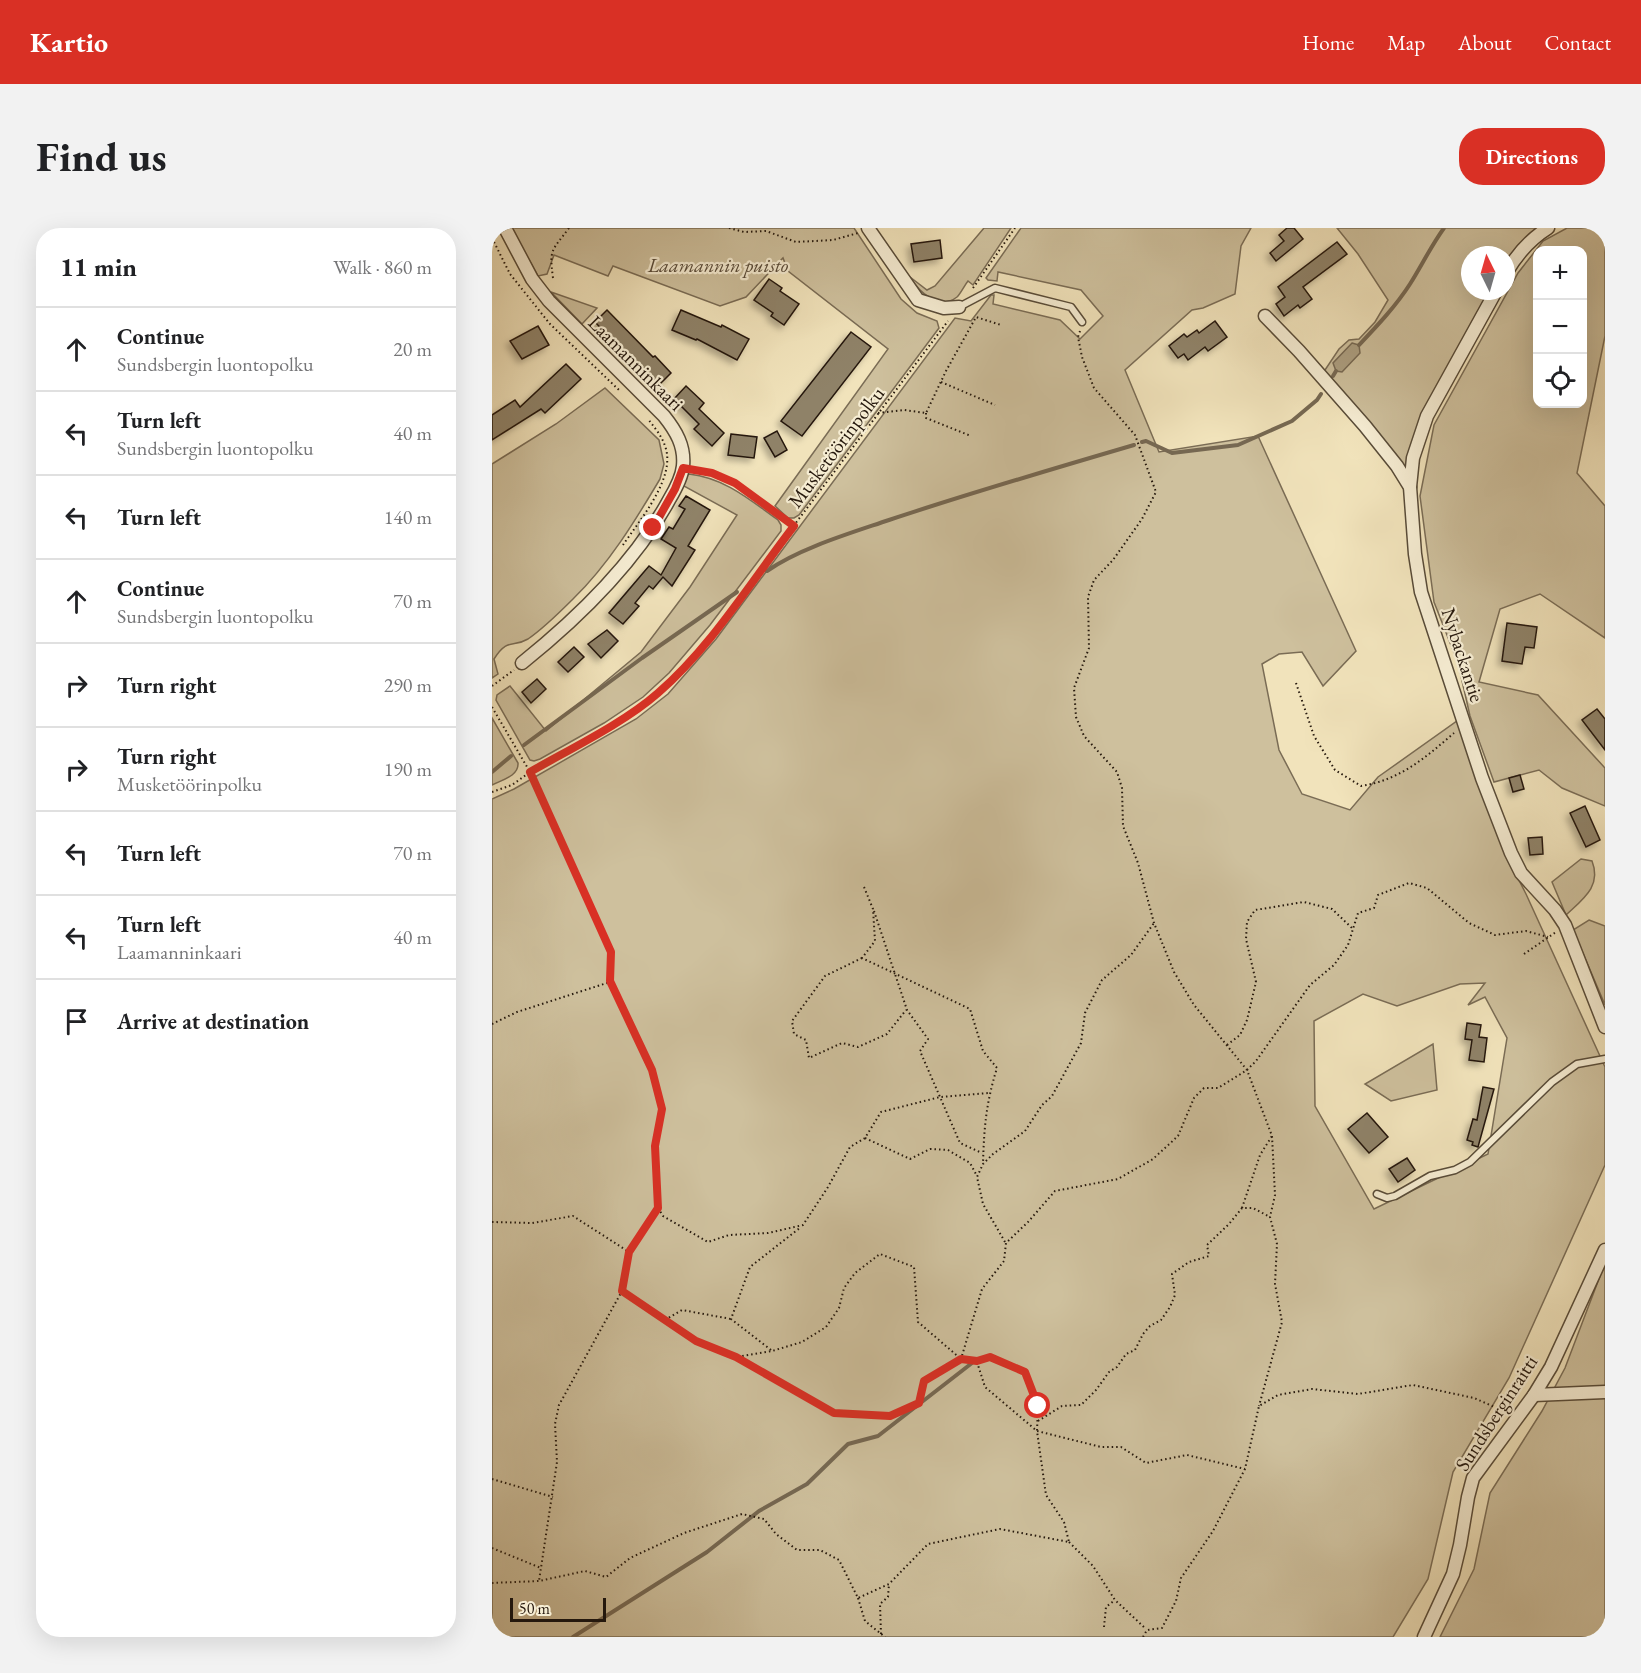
<!DOCTYPE html>
<meta charset="utf-8">
<style>
body{margin:0;font-family:"EB Garamond",serif;background:#f2f2f2;color:#202124}
.controls{position:absolute;right:18px;top:18px;display:grid;overflow:hidden;border-radius:12px;box-shadow:0 6px 24px #0002}
.controls button{width:54px;height:54px;display:grid;place-items:center;padding:0;border:0;border-bottom:2px solid #e0e0e0;background:#fff;color:#202124;font:30px sans-serif}
.compass{position:absolute;left:969px;top:18px;width:54px;height:54px;border-radius:50%;background:#fff;box-shadow:0 6px 24px #0002;rotate:355deg}
.scale{position:absolute;left:18px;bottom:15px;width:96px;box-sizing:border-box;padding-left:6px;border:3px solid #25180d;border-top:0;font-size:16px;line-height:21px;white-space:nowrap;color:#25180d;-webkit-text-stroke:4px #f6edd3;paint-order:stroke}
.stop{position:absolute;width:18px;height:18px;margin:-14px;border:4px solid #d93025;border-radius:50%;background:#fff}
.stop.end{background:#d93025;border-color:#fff;box-shadow:0 2px 6px #0008}
.list{margin:0;padding:0;list-style:none}
h2{display:flex;justify-content:space-between;align-items:center;height:78px;margin:0;padding:0 24px;font-size:26px}
h2 small{font-size:20px;font-weight:400;color:#757577}
.list li{display:grid;grid-template-columns:39px 1fr auto;gap:18px;align-items:center;box-sizing:border-box;height:84px;padding:0 24px;border-top:2px solid #e0e0e0}
.list b{display:block;font-size:22px;white-space:nowrap}
.list p{margin:0;font-size:20px;white-space:nowrap;color:#757577}
.list em{font-size:20px;font-style:normal;color:#757577}
.icon{flex:none;width:33px;height:33px;fill:none;stroke:currentColor;stroke-width:2;stroke-linecap:round;stroke-linejoin:round}
.map{position:relative;flex:none;width:1113px;height:1409px;overflow:hidden;border-radius:24px}
header{display:flex;align-items:center;gap:36px;box-sizing:border-box;height:84px;padding:0 30px;background:#d93025;color:#fff}
header strong{font-size:28px}
nav{display:flex;gap:33px;margin-inline-start:auto;font-size:21px}
.intro{display:flex;align-items:center;justify-content:space-between;box-sizing:border-box;height:144px;padding:0 36px}
h1{margin:0;font-size:42px}
.button{padding:15px 27px;border-radius:24px;background:#d93025;color:#fff;font-size:21px;font-weight:700}
main{display:flex;gap:36px;padding:0 36px}
aside{flex:1;background:#fff;border-radius:24px;box-shadow:0 6px 24px #0002}
.map>svg:first-child{display:block}
.green{fill:#cec09d;stroke:#7a6c55;stroke-width:1.5;fill-rule:evenodd}
.water{fill:#ac9e80;stroke:#766852;stroke-width:1.5}
.lines{fill:none;stroke-linecap:round;stroke-linejoin:round}
.stream{stroke:#766852;stroke-width:4}
.building{fill:#8f8267;stroke:#25180d;stroke-width:1.5;filter:url(#shadow)}
.service-casing{stroke:#584b38;stroke-width:9}
.minor-casing{stroke:#584b38;stroke-width:15}
.path{stroke:#25180d;stroke-width:2;stroke-dasharray:1.5 3;stroke-linecap:butt}
.service{stroke:#f6edd3;stroke-width:6}
.minor{stroke:#f6edd3;stroke-width:12}
.route{stroke:#d93025;stroke-width:8}
.labels{text-anchor:middle;dominant-baseline:central;stroke-width:4.5;stroke-linejoin:round;paint-order:stroke}
.park-label{font-size:20px;font-style:italic;fill:#584a38;stroke:#f6edd3}
.street-label{font-size:20px;fill:#25180d;stroke:#f6edd3}
</style>
<header>
<strong>Kartio</strong>
<nav><a>Home</a><a>Map</a><a>About</a><a>Contact</a></nav>
</header>
<div class="intro"><h1>Find us</h1><a class="button">Directions</a></div>
<main>
<aside>
<h2>11 min<small>Walk · 860 m</small></h2>
<ul class="list">
<li><svg class="icon" aria-label="ahead" viewBox="0 0 24 24"><path d="M12 20V5M6 11l6-6 6 6"/></svg><div><b>Continue</b><p>Sundsbergin luontopolku</p></div><em>20 m</em></li>
<li><svg class="icon" aria-label="left" viewBox="0 0 24 24"><path d="M17 20v-9H6M10 6l-5 5 5 5"/></svg><div><b>Turn left</b><p>Sundsbergin luontopolku</p></div><em>40 m</em></li>
<li><svg class="icon" aria-label="left" viewBox="0 0 24 24"><path d="M17 20v-9H6M10 6l-5 5 5 5"/></svg><div><b>Turn left</b></div><em>140 m</em></li>
<li><svg class="icon" aria-label="ahead" viewBox="0 0 24 24"><path d="M12 20V5M6 11l6-6 6 6"/></svg><div><b>Continue</b><p>Sundsbergin luontopolku</p></div><em>70 m</em></li>
<li><svg class="icon" aria-label="right" viewBox="0 0 24 24"><path d="M7 20v-9h11M14 6l5 5-5 5"/></svg><div><b>Turn right</b></div><em>290 m</em></li>
<li><svg class="icon" aria-label="right" viewBox="0 0 24 24"><path d="M7 20v-9h11M14 6l5 5-5 5"/></svg><div><b>Turn right</b><p>Musketöörinpolku</p></div><em>190 m</em></li>
<li><svg class="icon" aria-label="left" viewBox="0 0 24 24"><path d="M17 20v-9H6M10 6l-5 5 5 5"/></svg><div><b>Turn left</b></div><em>70 m</em></li>
<li><svg class="icon" aria-label="left" viewBox="0 0 24 24"><path d="M17 20v-9H6M10 6l-5 5 5 5"/></svg><div><b>Turn left</b><p>Laamanninkaari</p></div><em>40 m</em></li>
<li><svg class="icon" aria-label="arrive" viewBox="0 0 24 24"><path d="M6 21V4h12l-3 4 3 4H6"/></svg><div><b>Arrive at destination</b></div></li>
</ul>
</aside>
<div class="map">
<svg width="1113" height="1409" viewBox="0 0 1113 1409">
<defs>
<filter id="shadow"><feDropShadow dx="-4" dy="4" stdDeviation="3" flood-color="#0004"/></filter>
</defs>
<rect width="100%" height="100%" fill="#f1e3bb"/>
<filter id="stains"><feTurbulence type="fractalNoise" baseFrequency=".00333" numOctaves="4"/><feColorMatrix values="0 0 0 0 .2 0 0 0 0 .09 0 0 0 0 .02 0 0 0 .5 -.17"/></filter>
<radialGradient id="worn" r=".72"><stop offset=".6" stop-color="#630" stop-opacity="0"/><stop offset="1" stop-color="#630" stop-opacity=".3"/></radialGradient>
<g class="green">
<path d="M 19,0 L 362,0 L 409,71 L 425,85 L 445,93 L 447,100 L 307,287 L 302,290 L 296,290 L 283,278 L 396,121 L 296,43 L 291,30 L 254,69 L 228,78 L 121,38 L 116,48 L 62,27 L 55,46 L 46,48 Z"/>
<path d="M 492,0 L 519,0 L 481,57 L 476,53 C 472,58 469,65 465,69 C 447,83 427,64 418,49 L 435,62 L 443,58 Z"/>
<path d="M 529,0 L 759,0 L 749,18 L 743,66 L 711,80 L 700,82 L 633,142 L 667,224 L 766,208 L 864,423 L 831,458 L 810,424 L 787,426 L 770,436 L 787,522 L 810,566 L 858,582 L 886,549 L 965,493 L 1014,627 L 1034,666 L 1113,839 L 1113,937 L 1017,1150 L 961,1244 L 936,1351 L 901,1409 L 0,1409 L 0,571 L 22,561 L 144,491 L 176,466 L 224,411 L 463,90 L 479,93 L 499,67 L 502,67 L 501,76 L 568,92 L 588,111 L 611,88 L 589,62 L 506,44 L 505,53 L 496,52 L 494,50 ZM 993,755 L 976,777 L 993,769 L 1015,810 L 996,926 L 882,981 L 823,878 L 822,793 L 871,766 L 905,778 L 968,756 Z"/>
<path d="M 845,0 L 1049,0 L 1014,39 L 1014,27 L 978,27 L 978,63 L 1000,63 L 916,241 L 912,242 L 831,145 L 847,121 L 857,112 L 867,111 L 883,94 L 896,72 L 866,26 Z"/>
<path d="M 1075,0 L 1113,0 L 1113,108 L 1085,245 L 1113,278 L 1113,410 L 1048,366 L 1008,381 L 987,454 L 1046,467 L 1113,540 L 1113,578 L 1070,560 L 1047,542 L 1002,554 L 978,488 L 966,435 L 942,374 L 928,268 L 942,197 L 1026,45 L 1051,13 ZM 1046,22 L 1090,22 L 1090,176 L 1046,176 Z"/>
<path d="M 59,64 L 105,80 L 90,96 Z"/>
<path d="M 113,160 L 167,212 L 172,236 L 168,251 C 143,293 117,336 81,371 C 68,384 52,400 36,411 C 21,420 16,409 2,431 L 6,446 L 0,450 L 0,236 L 64,196 Z"/>
<path d="M 197,246 C 233,250 258,272 286,292 L 289,297 L 289,303 L 218,397 L 177,445 L 151,469 L 112,495 L 48,531 L 42,533 L 38,532 L 4,472 L 5,467 L 18,458 L 54,503 L 149,424 L 198,359 L 245,287 L 190,257 L 193,249 Z"/>
<path d="M 0,490 L 26,535 C 27,548 10,552 0,557 Z"/>
<path d="M 1089,631 L 1100,633 C 1110,658 1091,671 1074,687 L 1060,654 Z"/>
<path d="M 1097,692 L 1113,698 L 1113,777 L 1081,702 Z"/>
<path d="M 941,816 L 945,862 L 899,873 L 873,856 Z"/>
<path d="M 1113,1035 L 1113,1409 L 948,1409 L 982,1341 L 998,1265 L 1050,1183 L 1073,1140 Z"/>
</g>
<path class="water" d="M 860,115 L 867,117 L 868,125 L 850,144 L 844,143 L 841,135 Z"/>
<g class="lines">
<g class="stream">
<path d="M 867,117 C 885,98 904,78 918,56 C 930,37 939,18 952,0"/>
<path d="M 841,148 L 844,143"/>
<path d="M 650,214 L 654,213 L 680,225 L 746,217 L 800,193 L 825,172 L 829,166"/>
<path d="M 275,343 C 308,320 359,305 397,292 C 478,265 560,241 642,217"/>
<path d="M 32,517 L 150,430 L 245,364"/>
<path d="M 0,544 L 19,528"/>
<path d="M 81,1409 L 215,1324 L 267,1283 L 315,1256 L 356,1216 L 386,1208 L 480,1135"/>
<path d="M 1100,1409 L 1113,1401"/>
</g>
</g>
<g class="building">
<path d="M 795,0 L 802,0 L 811,11 L 784,33 L 778,25 L 792,13 L 787,7 Z"/>
<path d="M 448,12 L 450,30 L 422,34 L 419,16 Z"/>
<path d="M 845,14 L 855,26 L 811,59 L 820,71 L 808,80 L 806,77 L 792,88 L 784,76 L 793,69 L 786,59 Z"/>
<path d="M 277,51 L 290,60 L 288,63 L 307,76 L 292,97 L 279,88 L 281,85 L 262,72 Z"/>
<path d="M 115,82 L 161,129 L 163,128 L 179,145 L 167,157 L 144,133 L 142,135 L 103,94 Z"/>
<path d="M 189,82 L 229,99 L 230,97 L 257,111 L 245,132 L 205,111 L 204,112 L 180,102 Z"/>
<path d="M 723,93 L 735,109 L 716,123 L 713,119 L 696,132 L 692,126 L 686,130 L 677,118 L 692,106 L 695,109 L 705,102 L 707,105 Z"/>
<path d="M 46,98 L 57,117 L 30,131 L 18,113 Z"/>
<path d="M 359,104 L 379,119 L 310,208 L 289,193 Z"/>
<path d="M 74,136 L 89,151 L 53,185 L 49,181 L 0,212 L 0,187 L 23,172 L 28,179 Z"/>
<path d="M 194,158 L 212,175 L 207,181 L 232,205 L 220,218 L 202,201 L 207,196 L 182,171 Z"/>
<path d="M 285,203 L 295,222 L 283,229 L 272,210 Z"/>
<path d="M 239,206 L 265,209 L 262,230 L 236,227 Z"/>
<path d="M 194,268 L 218,282 L 196,318 L 203,322 L 180,358 L 171,349 L 161,361 L 157,358 L 143,375 L 147,378 L 131,396 L 117,385 L 157,338 L 169,347 L 184,320 L 169,311 L 177,299 L 181,301 L 193,281 L 187,278 Z"/>
<path d="M 1015,395 L 1045,399 L 1042,420 L 1033,419 L 1030,436 L 1010,433 Z"/>
<path d="M 115,402 L 126,413 L 109,430 L 96,416 Z"/>
<path d="M 82,419 L 92,429 L 76,444 L 66,434 Z"/>
<path d="M 45,451 L 54,461 L 39,475 L 30,464 Z"/>
<path d="M 1105,481 L 1113,491 L 1113,522 L 1090,492 Z"/>
<path d="M 1028,547 L 1032,561 L 1021,564 L 1017,550 Z"/>
<path d="M 1093,578 L 1108,612 L 1094,619 L 1078,585 Z"/>
<path d="M 1050,609 L 1051,626 L 1038,627 L 1036,610 Z"/>
<path d="M 975,795 L 989,797 L 987,809 L 995,810 L 992,834 L 977,832 L 980,812 L 973,811 Z"/>
<path d="M 991,859 L 1002,861 L 986,919 L 980,917 L 981,914 L 975,912 L 981,891 L 985,892 Z"/>
<path d="M 875,885 L 896,909 L 877,925 L 856,901 Z"/>
<path d="M 915,930 L 923,942 L 906,954 L 897,941 Z"/>
</g>
<g class="lines">
<g class="service-casing">
<g id="service">
<path d="M 467,79 L 503,60 L 579,79 L 590,94"/>
<path d="M 885,966 L 895,970 L 903,968 L 938,948 L 963,942 L 978,934 L 1060,854 L 1085,836 L 1113,831"/>
</g>
</g>
<g class="minor-casing">
<g id="minor">
<path d="M 13,0 L 40,51 L 57,73 L 172,188 C 184,203 193,218 191,238 C 190,249 183,262 177,272 C 143,335 86,390 30,435"/>
<path d="M 376,0 L 426,72 L 452,80 L 467,79"/>
<path d="M 1014,45 C 1025,26 1037,12 1056,0"/>
<path d="M 773,88 L 807,123 L 873,198 L 905,238 L 918,259 L 923,326 L 929,364 L 990,550 L 1019,625 L 1029,645 L 1063,682 L 1073,697 L 1113,799"/>
<path d="M 918,259 L 921,230 L 935,188 L 1004,63"/>
<path d="M 1042,1167 L 1113,1164"/>
<path d="M 932,1409 L 961,1346 L 968,1317 L 976,1269 L 981,1250 L 1042,1167 L 1059,1139 L 1113,1022"/>
</g>
</g>
<g class="path">
<path d="M 237,0 L 252,4 L 274,3 L 304,14 L 341,12 L 366,5"/>
<path d="M 0,10 L 18,46 L 58,96 L 128,163"/>
<path d="M 61,50 C 57,20 60,23 77,0"/>
<path d="M 481,60 L 523,0"/>
<path d="M 588,103 L 586,109 L 590,129 L 602,160 L 643,207 L 664,264 L 650,291 L 621,332 L 602,352 L 596,369 L 597,420 L 582,460 L 584,489 L 592,508 L 625,544 L 630,560 L 631,598 L 646,635 L 662,695 L 682,744 L 702,777 L 755,842 L 780,908 L 783,967 L 778,989 L 785,1016 L 783,1056 L 790,1094 L 767,1178"/>
<path d="M 449,154 L 503,177"/>
<path d="M 386,185 L 412,182 L 434,185 L 454,143 L 484,89 L 509,97"/>
<path d="M 434,185 L 434,190 L 479,208"/>
<path d="M 201,242 C 242,249 269,274 302,298"/>
<path d="M 131,317 C 147,293 185,249 173,218 C 170,208 162,199 156,191"/>
<path d="M 804,455 L 822,508 L 843,542 L 869,558 C 908,552 933,530 962,505"/>
<path d="M 0,458 L 22,442"/>
<path d="M 0,479 L 38,544 L 119,724 L 118,754 L 160,842 L 170,881 L 163,918 L 166,980 L 137,1024 L 130,1063"/>
<path d="M 0,564 L 20,557 L 38,544 L 120,496 L 165,467 L 199,434 L 456,93"/>
<path d="M 372,659 L 381,681 L 383,713 L 370,730 L 478,781 L 491,823 L 505,840 C 494,875 492,900 491,936"/>
<path d="M 382,683 L 415,782 L 436,811 L 428,823 L 468,915 L 490,925"/>
<path d="M 1032,726 L 1064,704"/>
<path d="M 370,730 L 333,748 L 300,793 L 302,806 L 314,812 L 317,830 L 350,815 L 366,819 L 395,806 L 414,782"/>
<path d="M 0,796 L 25,784 L 118,754"/>
<path d="M 735,817 L 748,807 L 755,792 L 764,754 L 754,711 L 755,694 L 763,682 L 812,674 L 840,681 L 861,701"/>
<path d="M 373,910 L 418,931 L 438,921 L 456,922 L 478,935 L 485,948"/>
<path d="M 166,980 L 171,988 L 216,1014 L 237,1007 L 276,1005 L 311,997 L 336,959 L 358,919 L 373,910 L 389,884 L 448,869 L 497,865"/>
<path d="M 750,980 L 768,927 L 780,908"/>
<path d="M 0,994 L 40,995 L 81,988 L 137,1024"/>
<path d="M 513,1014 L 491,976 L 485,949 L 491,936 L 501,926 L 533,903 L 550,877 L 560,868 L 589,815 L 593,785 L 610,752 L 639,727 L 662,695"/>
<path d="M 173,1092 L 190,1082 L 239,1091"/>
<path d="M 279,1122 L 239,1091 L 258,1039 L 309,999"/>
<path d="M 244,1129 L 342,1185 L 398,1188 L 427,1175 L 432,1153 L 469,1131 L 490,1061 L 512,1033 L 514,1015 L 536,994 L 563,963 L 626,951 L 661,931 L 686,908 L 702,870 L 712,860 L 726,860 L 755,842 L 764,833 L 818,757 L 842,737 L 856,717 L 866,685 L 882,680 L 886,667 L 917,655 L 935,660 L 977,695 L 1003,707 L 1034,703 L 1056,709"/>
<path d="M 485,1134 L 493,1159 L 545,1203 L 609,1219 L 629,1219 L 654,1235 L 695,1227 L 753,1241"/>
<path d="M 546,1193 L 570,1178 L 589,1177 L 604,1162 L 617,1144 L 625,1139 L 634,1126 L 643,1122 L 651,1106 L 658,1098 L 669,1092 L 678,1079 L 683,1067 L 680,1046 L 697,1034 L 717,1028 L 715,1017 L 737,996 L 750,980 L 761,980 L 778,989"/>
<path d="M 0,1251 L 61,1269"/>
<path d="M 577,1314 L 601,1338 L 623,1372 L 654,1401"/>
<path d="M 0,1320 L 49,1340"/>
<path d="M 0,1355 L 47,1353 L 93,1343 L 114,1349 L 138,1330 L 192,1305 L 250,1286 L 272,1291 L 284,1306 L 305,1322 L 328,1322 L 347,1332 L 366,1370 L 397,1356 L 436,1316 L 508,1301 L 577,1314 L 572,1294 L 554,1267 L 545,1203 L 546,1178 L 533,1144 L 498,1129 L 485,1133 L 469,1131 L 426,1094 L 422,1039 L 388,1026 L 363,1045 L 352,1060 L 347,1080 L 334,1099 L 310,1114 L 280,1123 L 244,1129 L 203,1113 L 130,1063 L 67,1177 L 63,1196 L 65,1234 L 47,1353"/>
<path d="M 366,1370 L 373,1393 L 393,1409"/>
<path d="M 612,1399 L 614,1379 L 623,1372"/>
<path d="M 389,1406 L 388,1376 L 396,1369 L 397,1356"/>
<path d="M 651,1409 L 655,1402 L 670,1400 L 684,1373 L 689,1350 L 721,1303 L 753,1241 L 767,1178 L 786,1167 L 820,1161 L 866,1166 L 921,1157 L 982,1170 L 1014,1184"/>
</g>
<use href="#service" class="service"/>
<use href="#minor" class="minor"/>
</g>
<g class="lines">
<path class="route" d="M 161,300 L 183,261 L 191,240 L 220,245 L 243,255 L 302,298 C 258,355 220,418 166,465 C 132,495 78,521 38,544 L 119,724 L 118,753 L 160,842 L 170,881 L 163,918 L 166,980 L 137,1024 L 130,1063 L 204,1113 L 244,1129 L 342,1185 L 398,1188 L 427,1175 L 432,1153 L 469,1131 L 485,1133 L 498,1129 L 533,1144 L 546,1178"/>
</g>
<g class="labels">
<g class="park-label">
<text x="226" y="37">Laamannin puisto</text>
</g>
<g class="street-label">
<text transform="translate(144 135) rotate(45)">Laamanninkaari</text>
<text transform="translate(344 219) rotate(-53)">Musketöörinpolku</text>
<text transform="translate(971 427) rotate(72)">Nybackantie</text>
<text transform="translate(1004 1185) rotate(-57)">Sundsberginraitti</text>
</g>
</g>
<rect width="100%" height="100%" filter="url(#stains)"/>
<rect width="100%" height="100%" fill="url(#worn)"/>
</svg>
<div class="controls">
<button>+</button>
<button>−</button>
<button><svg class="icon" aria-label="locate" viewBox="0 0 24 24"><circle cx="12" cy="12" r="6"/><path d="M12 2v4M12 18v4M2 12h4M18 12h4"/></svg></button>
</div>
<svg class="compass" viewBox="-18 -18 36 36"><path d="M0-13l5 13h-10z" fill="#e53935"/><path d="M0 13l5-13h-10z" fill="#757577"/></svg>
<div class="scale">50 m</div>
<div class="stop" style="left:546px;top:1178px"></div>
<div class="stop end" style="left:161px;top:300px"></div>
</div>
</main>
